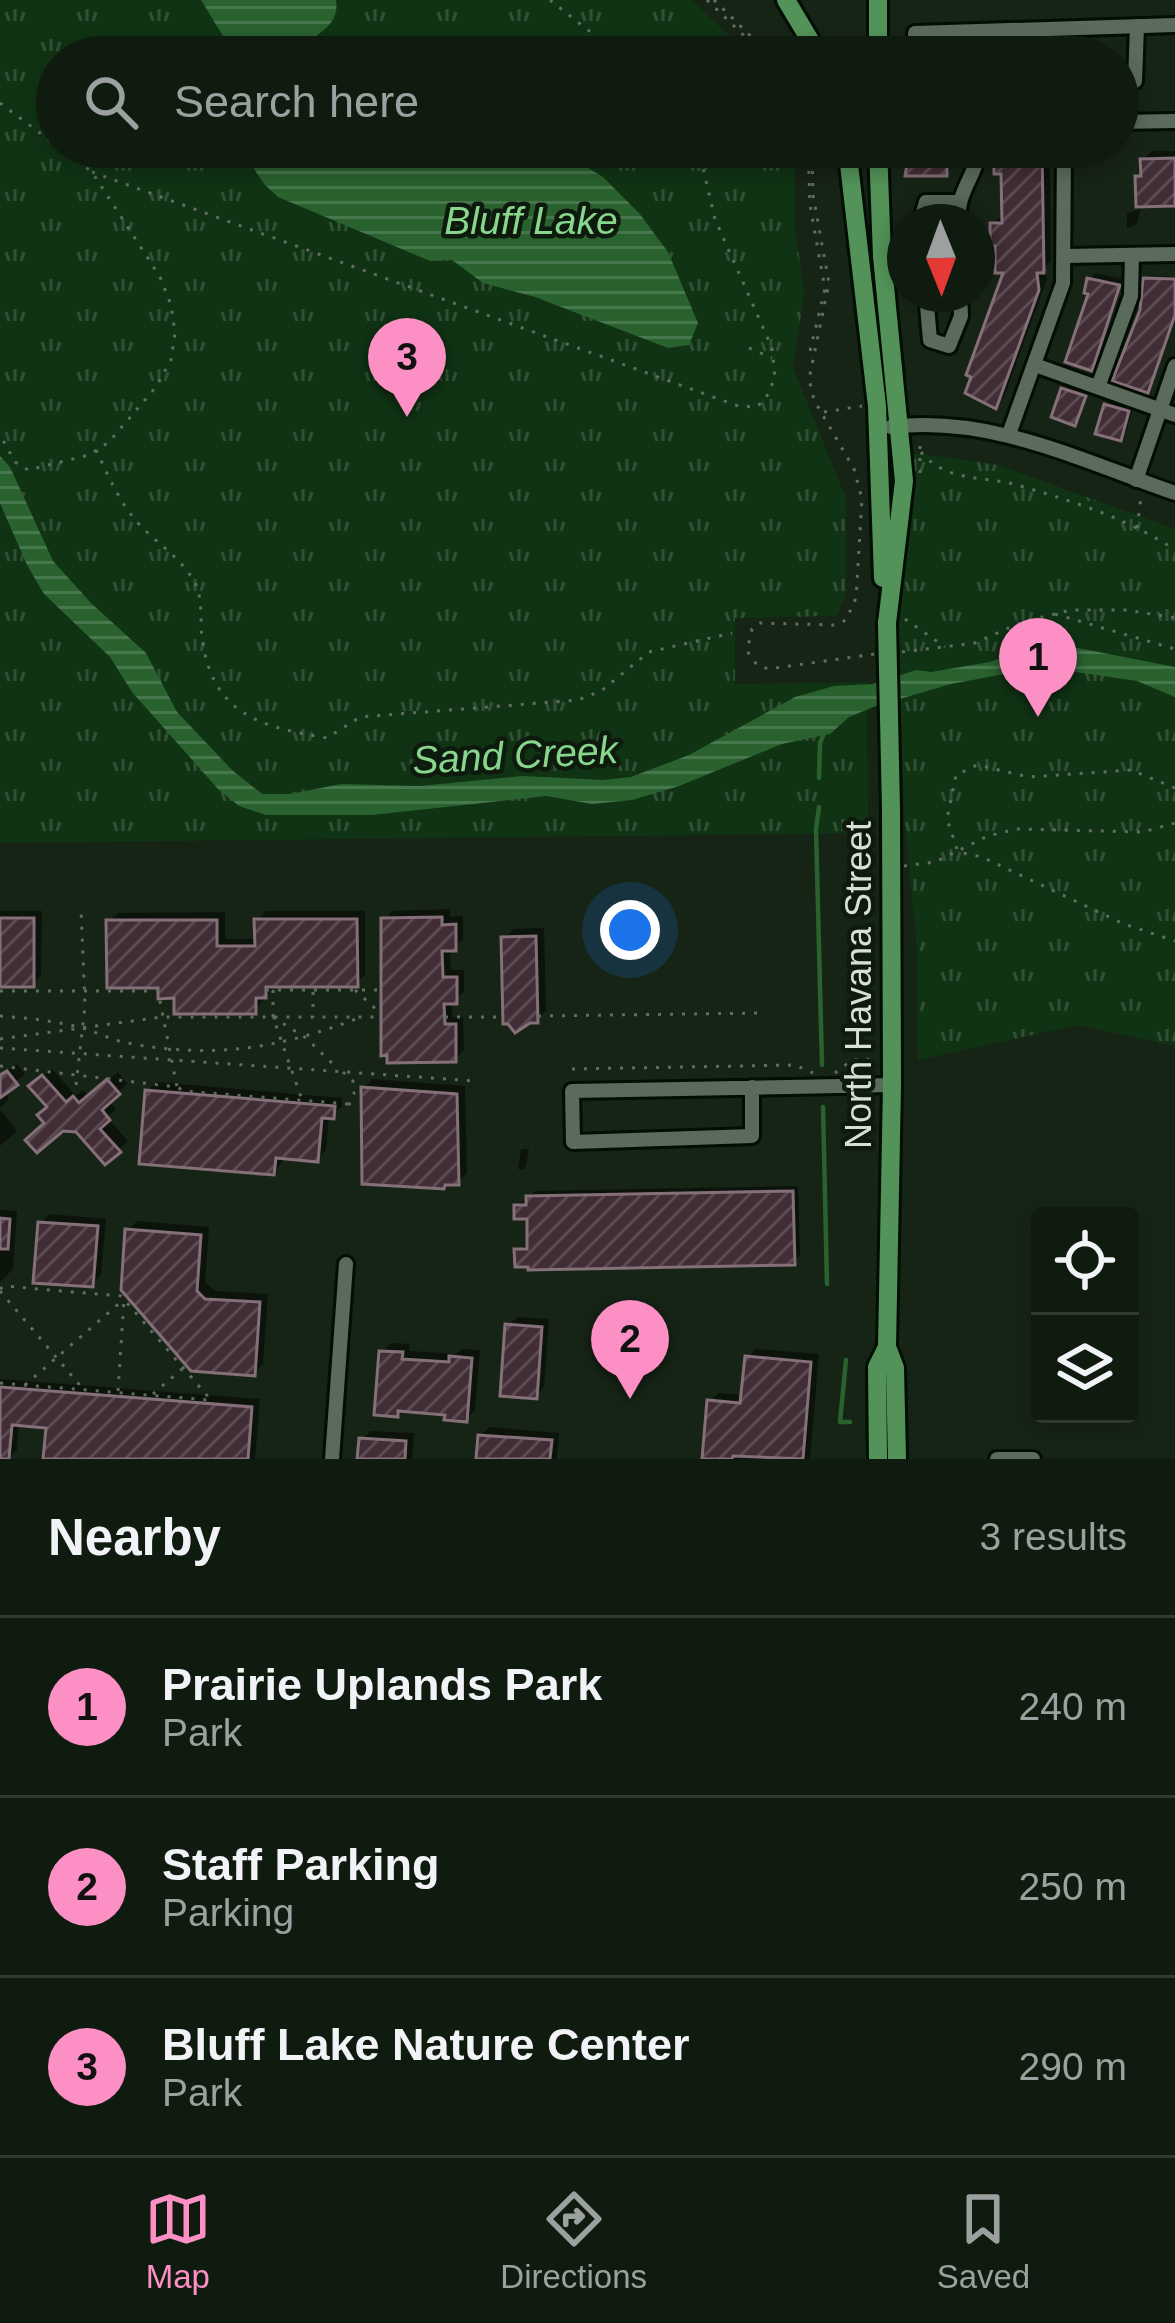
<!DOCTYPE html>
<style>
body{margin:0;font-family:Helvetica,sans-serif;background:#1e281e;color:#f1f3f6}
.controls{position:absolute;right:36px;bottom:36px;display:grid;overflow:hidden;border-radius:12px;box-shadow:0 6px 18px #0003}
.controls button{width:108px;height:108px;display:grid;place-items:center;padding:0;border:0;border-bottom:3px solid #303930;background:#101b10;color:#f1f3f6;font:60px sans-serif}
.compass{position:absolute;left:887px;top:204px;width:108px;height:108px;border-radius:50%;background:#101b10;box-shadow:0 6px 18px #0003;rotate:179deg}
.you{position:absolute;left:630px;top:930px;width:42px;height:42px;margin:-30px;border:9px solid #fff;border-radius:50%;background:#1a73e8;box-shadow:0 0 0 18px #1a73e833}
.badge{display:grid;place-items:center;width:78px;height:78px;border-radius:50%;background:#fc8fc3;color:#111;font-size:39px;font-weight:700}
.pin{position:absolute;translate:-50% -99px;filter:drop-shadow(0 3px 6px #0008)}
.pin::after{content:'';position:absolute;top:63px;width:42px;height:36px;background:inherit;clip-path:polygon(0 0,100% 0,50% 100%)}
.list{margin:0;padding:0;list-style:none}
h2{display:flex;justify-content:space-between;align-items:center;height:156px;margin:0;padding:0 48px;font-size:51px}
h2 small{font-size:39px;font-weight:400;color:#9ca19f}
.list li{display:grid;grid-template-columns:78px 1fr auto;gap:36px;align-items:center;box-sizing:border-box;height:180px;padding:0 48px;border-top:3px solid #303930}
.list b{display:block;font-size:45px;white-space:nowrap}
.list p{margin:0;font-size:39px;white-space:nowrap;color:#9ca19f}
.list em{font-size:39px;font-style:normal;color:#9ca19f}
.icon{flex:none;width:66px;height:66px;fill:none;stroke:currentColor;stroke-width:2;stroke-linecap:round;stroke-linejoin:round}
.map{position:relative;flex:none;width:1175px;height:1459px;overflow:hidden}
.search{position:absolute;background:#101b10;box-shadow:0 6px 18px #0003;left:36px;right:36px;top:36px;height:132px;display:flex;align-items:center;gap:30px;box-sizing:border-box;padding:0 42px;border-radius:66px;color:#9ca19f;font-size:45px}
.sheet{height:696px;background:#101b10}
nav{display:flex;justify-content:space-around;align-items:center;box-sizing:border-box;height:168px;border-top:3px solid #303930;background:#101b10;font-size:33px;color:#9ca19f}
nav a{display:grid;justify-items:center;gap:6px}
nav .on{color:#fc8fc3}
.map>svg:first-child{display:block}
.park{fill:url(#park-tufts)}
.water{fill:url(#water-rules)}
.shadow{fill:#0007}
.lines{fill:none;stroke-linecap:round;stroke-linejoin:round}
.stream{stroke:#29612f;stroke-width:4.5}
.building{fill:url(#building-hatch);stroke:#856f78;stroke-width:3}
.minor-casing{stroke:#020d03;stroke-width:20}
.major-casing{stroke:#020d03;stroke-width:24}
.path{stroke:#616d61;stroke-width:3;stroke-dasharray:3 9;stroke-linecap:butt}
.minor{stroke:#5b6b5b;stroke-width:14}
.major{stroke:#539359;stroke-width:18}
.major-bridge-casing{stroke:#020d03;stroke-width:24;stroke-linecap:butt}
.major-bridge{stroke:#539359;stroke-width:18}
.labels{text-anchor:middle;dominant-baseline:central;stroke-width:9;stroke-linejoin:round;paint-order:stroke}
.street-label{font-size:36px;fill:#d7e0d7;stroke:#0d1a0d}
.water-label{font-size:39px;font-style:italic;fill:#87d68c;stroke:#0d1a0d}
</style>
<div class="map">
<svg width="1175" height="1459" viewBox="0 0 1175 1459">
<defs>
<pattern id="park-tufts" width="24" height="20" patternUnits="userSpaceOnUse" patternTransform="scale(3)"><rect width="24" height="20" fill="#103314"/><path d="M3 7l-1-3M5 7V3M7 7l1-3M15 17l-1-3M17 17v-4M19 17l1-3" fill="none" stroke="#325035"/></pattern>
<pattern id="water-rules" width="6" height="5" patternUnits="userSpaceOnUse" patternTransform="scale(3)"><rect width="6" height="5" fill="#29612f"/><path d="M0 2.5h6" fill="none" stroke="#47774c"/></pattern>
<pattern id="building-hatch" width="6" height="6" patternUnits="userSpaceOnUse" patternTransform="scale(3)"><rect width="6" height="6" fill="#402d35"/><path d="M-1 1l2-2M0 6l6-6M5 7l2-2" fill="none" stroke="#5b4b52"/></pattern>
</defs>
<rect width="100%" height="100%" fill="#162416"/>
<g class="park">
<path d="M 0,0 L 692,0 L 751,57 L 57,57 L 57,147 L 795,147 L 795,225 L 804,294 L 793,368 L 846,498 L 846,596 L 836,616 L 735,618 L 735,684 L 867,682 L 868,833 L 0,843 Z"/>
<path d="M 914,453 L 998,465 L 1175,529 L 1175,1046 L 1078,1025 L 918,1060 L 917,947 L 904,815 L 898,619 L 914,506 Z"/>
</g>
<g class="water">
<path d="M 201,0 L 336,0 C 341,30 308,34 296,57 L 224,57 L 223,36 Z"/>
<path d="M 239,147 L 553,147 L 603,177 L 639,213 L 668,252 L 698,323 L 689,345 L 668,348 L 535,297 L 483,283 L 452,260 L 430,261 L 278,197 L 265,185 Z"/>
<path d="M 0,456 L 10,467 L 53,561 L 92,604 L 146,653 L 177,712 L 232,770 L 262,794 L 290,794 L 341,784 L 419,786 L 523,776 L 603,780 L 631,777 L 689,755 L 795,697 L 834,686 L 873,684 L 916,670 L 931,672 L 990,662 L 1031,647 L 1078,648 L 1175,667 L 1175,697 L 1137,681 L 1042,667 L 951,684 L 876,706 L 849,717 L 830,734 L 782,744 L 679,786 L 632,800 L 592,804 L 546,796 L 372,815 L 266,815 L 239,806 L 218,789 L 132,692 L 110,657 L 44,594 L 27,565 L 0,503 Z"/>
</g>
<g class="shadow">
<path d="M 993,147 L 1050,147 L 1051,261 L 1045,267 L 1047,279 L 1004,397 L 995,405 L 1008,270 L 993,224 L 1002,215 L 1004,171 Z"/>
<path d="M 918,148 L 952,148 L 952,167 L 946,173 L 911,154 Z"/>
<path d="M 1152,151 L 1175,151 L 1175,206 L 1141,204 L 1137,224 L 1127,228 L 1127,213 L 1139,210 L 1138,177 L 1143,172 L 1143,160 Z"/>
<path d="M 1095,273 L 1123,279 L 1096,362 L 1091,368 L 1090,279 Z"/>
<path d="M 1149,276 L 1175,277 L 1175,321 L 1147,390 L 1143,311 L 1146,280 Z"/>
<path d="M 1070,383 L 1090,390 L 1075,422 L 1064,389 Z"/>
<path d="M 1112,399 L 1134,405 L 1126,431 L 1120,438 L 1106,405 Z"/>
<path d="M 450,909 L 450,917 L 463,916 L 463,939 L 450,948 L 451,970 L 464,970 L 464,992 L 452,1001 L 452,1017 L 463,1017 L 464,1050 L 455,1059 L 384,919 L 393,911 Z"/>
<path d="M 0,911 L 42,911 L 41,975 L 33,984 L 0,984 Z"/>
<path d="M 266,911 L 365,911 L 365,975 L 356,984 L 274,986 L 255,1011 L 177,995 L 161,985 L 109,922 L 118,913 L 225,912 L 225,939 L 258,939 L 257,920 Z"/>
<path d="M 544,928 L 546,1011 L 537,1020 L 505,938 L 513,929 Z"/>
<path d="M 17,1064 L 25,1074 L 4,1091 L 9,1099 L 0,1108 L 0,1076 Z"/>
<path d="M 52,1069 L 76,1096 L 83,1090 L 89,1097 L 118,1072 L 127,1084 L 109,1100 L 116,1109 L 107,1118 L 128,1141 L 106,1161 L 77,1129 L 47,1123 L 50,1106 L 41,1078 Z"/>
<path d="M 372,1079 L 465,1086 L 467,1173 L 458,1182 L 364,1088 Z"/>
<path d="M 157,1082 L 342,1098 L 342,1107 L 329,1116 L 326,1150 L 317,1159 L 283,1156 L 282,1163 L 273,1172 L 148,1091 Z"/>
<path d="M 0,1109 L 17,1131 L 0,1146 Z"/>
<path d="M 521,1149 L 529,1149 L 525,1169 L 518,1169 Z"/>
<path d="M 798,1186 L 800,1255 L 793,1262 L 517,1250 L 530,1244 L 529,1216 L 517,1206 L 535,1191 Z"/>
<path d="M 0,1210 L 17,1211 L 13,1269 L 0,1282 Z"/>
<path d="M 50,1214 L 106,1219 L 101,1275 L 92,1284 L 41,1223 Z"/>
<path d="M 137,1221 L 209,1227 L 205,1282 L 215,1291 L 268,1294 L 263,1364 L 254,1373 L 128,1230 Z"/>
<path d="M 517,1317 L 549,1319 L 544,1387 L 535,1396 L 508,1326 Z"/>
<path d="M 391,1343 L 410,1344 L 409,1351 L 456,1354 L 461,1349 L 480,1350 L 475,1410 L 466,1419 L 448,1412 L 402,1408 L 397,1414 L 382,1352 Z"/>
<path d="M 756,1349 L 819,1354 L 810,1459 L 703,1459 L 710,1402 L 718,1393 L 744,1395 L 748,1358 Z"/>
<path d="M 0,1379 L 260,1399 L 255,1459 L 46,1459 L 49,1425 L 19,1423 L 17,1450 L 8,1459 L 0,1459 Z"/>
<path d="M 489,1427 L 559,1433 L 557,1459 L 479,1459 L 480,1436 Z"/>
<path d="M 371,1431 L 414,1433 L 412,1459 L 360,1459 L 362,1439 Z"/>
</g>
<g class="lines">
<g class="stream">
<path d="M 819,778 L 820,743 L 825,731"/>
<path d="M 819,807 L 816,829 L 822,1065"/>
<path d="M 823,1107 L 827,1284"/>
<path d="M 846,1360 L 840,1422 L 850,1422"/>
</g>
</g>
<g class="building">
<path d="M 990,147 L 1042,147 L 1044,273 L 1037,273 L 1039,290 L 996,409 L 965,393 L 971,377 L 966,375 L 1003,273 L 995,273 L 995,246 L 990,246 L 990,223 L 1002,223 L 1001,174 L 994,174 L 994,162 L 988,162 Z"/>
<path d="M 909,153 L 947,153 L 947,176 L 905,176 Z"/>
<path d="M 1175,158 L 1175,206 L 1136,207 L 1135,176 L 1141,176 L 1140,159 Z"/>
<path d="M 1087,278 L 1120,285 L 1092,371 L 1065,362 L 1088,294 L 1084,293 Z"/>
<path d="M 1143,278 L 1175,279 L 1175,315 L 1148,393 L 1112,381 L 1140,310 Z"/>
<path d="M 1061,388 L 1086,396 L 1075,426 L 1051,417 Z"/>
<path d="M 1104,404 L 1129,411 L 1121,441 L 1095,434 Z"/>
<path d="M 442,917 L 442,925 L 456,924 L 456,951 L 442,951 L 443,977 L 457,977 L 457,1004 L 444,1004 L 445,1024 L 456,1024 L 456,1062 L 387,1063 L 387,1055 L 381,1056 L 381,918 Z"/>
<rect x="0" y="918" width="34" height="69"/>
<path d="M 254,919 L 357,919 L 358,987 L 266,987 L 266,998 L 256,998 L 256,1014 L 174,1014 L 174,998 L 158,999 L 158,988 L 107,988 L 106,920 L 217,920 L 217,946 L 255,946 Z"/>
<path d="M 536,936 L 538,1023 L 530,1023 L 515,1033 L 508,1024 L 503,1024 L 501,937 Z"/>
<path d="M 7,1071 L 18,1085 L 0,1098 L 0,1075 Z"/>
<path d="M 42,1075 L 66,1102 L 73,1096 L 79,1103 L 107,1079 L 120,1094 L 102,1110 L 110,1120 L 100,1129 L 121,1152 L 105,1165 L 76,1132 L 63,1131 L 37,1153 L 25,1140 L 44,1123 L 37,1115 L 47,1107 L 28,1086 Z"/>
<path d="M 361,1087 L 457,1094 L 459,1185 L 445,1185 L 444,1189 L 362,1184 Z"/>
<path d="M 145,1090 L 335,1106 L 334,1119 L 322,1118 L 318,1162 L 276,1158 L 274,1175 L 139,1164 Z"/>
<path d="M 793,1191 L 795,1265 L 528,1270 L 528,1267 L 515,1267 L 514,1249 L 527,1249 L 527,1219 L 514,1219 L 514,1205 L 526,1205 L 526,1196 Z"/>
<path d="M 0,1218 L 10,1219 L 8,1249 L 0,1249 Z"/>
<path d="M 38,1222 L 98,1226 L 93,1287 L 33,1283 Z"/>
<path d="M 125,1229 L 201,1235 L 197,1291 L 205,1299 L 260,1302 L 255,1376 L 191,1371 L 121,1290 Z"/>
<path d="M 505,1324 L 542,1327 L 537,1399 L 500,1396 Z"/>
<path d="M 379,1351 L 403,1352 L 402,1359 L 449,1362 L 449,1356 L 472,1358 L 467,1422 L 444,1420 L 445,1415 L 398,1411 L 398,1417 L 374,1415 Z"/>
<path d="M 745,1356 L 811,1362 L 803,1459 L 733,1456 L 732,1459 L 702,1459 L 707,1400 L 740,1403 Z"/>
<path d="M 0,1387 L 252,1407 L 248,1459 L 43,1459 L 46,1428 L 12,1425 L 9,1459 L 0,1459 Z"/>
<path d="M 478,1435 L 552,1440 L 550,1459 L 476,1459 Z"/>
<path d="M 359,1438 L 406,1441 L 405,1459 L 357,1459 Z"/>
</g>
<g class="lines">
<g class="minor-casing">
<g id="minor">
<path d="M 916,57 L 915,33 L 1175,25"/>
<path d="M 1118,81 L 1135,81 L 1137,26"/>
<path d="M 1118,122 L 1175,121"/>
<path d="M 920,222 L 926,202 L 957,202"/>
<path d="M 959,222 C 956,190 977,177 979,147"/>
<path d="M 1065,256 L 1175,254"/>
<path d="M 926,294 L 930,340 L 949,346 L 961,316 L 960,294"/>
<path d="M 1035,365 L 1175,415"/>
<path d="M 1098,387 L 1131,296 L 1132,255"/>
<path d="M 891,427 C 992,415 1082,461 1175,493"/>
<path d="M 1009,434 L 1063,283 L 1064,147"/>
<path d="M 1136,480 L 1175,366"/>
<path d="M 752,1087 L 752,1136 L 573,1142 L 572,1091 L 892,1085"/>
<path d="M 332,1459 L 346,1264"/>
<path d="M 997,1459 L 1033,1459"/>
</g>
</g>
<g class="major-casing">
<g id="major">
<path d="M 786,0 L 820,57"/>
<path d="M 878,0 L 878,57"/>
<path d="M 847,147 L 877,406 L 883,578"/>
<path d="M 878,147 L 882,256 L 904,481 L 887,623"/>
<path d="M 891,810 L 892,1085 L 887,1347 L 895,1368 L 897,1459"/>
<path d="M 878,1459 L 877,1367 L 887,1347"/>
</g>
</g>
<g class="path">
<path d="M 550,0 L 622,57"/>
<path d="M 707,0 L 766,57"/>
<path d="M 714,0 L 772,57"/>
<path d="M 0,103 L 92,172 L 160,277 L 171,305 L 175,333 L 171,360 L 156,387 L 109,442 L 89,455 L 28,470 L 15,462 L 0,435"/>
<path d="M 808,147 L 810,205 L 825,289 L 810,351"/>
<path d="M 812,147 L 813,195 L 829,283 L 809,379 L 814,400 L 854,469 L 862,499 L 856,598 L 846,620 L 835,625 L 760,623 L 752,629 L 747,651 L 757,665 L 768,669 L 875,654"/>
<path d="M 92,172 L 738,406 L 756,407 L 765,400 L 775,378 L 772,348 L 715,219 L 698,147"/>
<path d="M 749,348 L 772,358"/>
<path d="M 824,412 L 862,406"/>
<path d="M 96,450 C 108,475 119,502 138,523 C 157,544 181,557 195,583 C 203,598 200,621 202,638 C 212,714 260,727 327,738 L 360,717 L 578,700 L 601,691 L 649,652 L 732,633"/>
<path d="M 921,452 C 947,483 982,475 1017,485 C 1072,501 1127,518 1175,550"/>
<path d="M 920,473 L 920,440"/>
<path d="M 1137,528 L 1141,498"/>
<path d="M 1055,614 L 1175,649"/>
<path d="M 905,619 L 945,647"/>
<path d="M 902,652 L 975,643 L 1022,622 L 1071,610 L 1127,610 L 1175,618"/>
<path d="M 1175,788 L 1131,770 L 1029,777 L 977,765 L 956,775 L 947,819 L 958,852 L 982,857 L 1124,924 L 1175,941"/>
<path d="M 904,866 L 935,862 L 988,836 L 1016,829 L 1143,832 L 1175,823"/>
<path d="M 266,990 L 379,990"/>
<path d="M 273,990 L 273,1017 L 301,1097"/>
<path d="M 355,990 L 379,1012"/>
<path d="M 0,991 L 158,991 L 177,1087"/>
<path d="M 313,992 L 313,1017"/>
<path d="M 0,1016 C 28,1018 56,1021 83,1028 C 98,1033 112,1040 127,1043 C 211,1059 277,1049 356,1019"/>
<path d="M 538,1016 L 761,1013"/>
<path d="M 273,1017 L 306,1038 L 336,1067"/>
<path d="M 445,1017 L 503,1017"/>
<path d="M 0,1039 L 162,1017 L 380,1017"/>
<path d="M 0,1048 L 475,1081"/>
<path d="M 0,1066 L 177,1087 L 184,1091 L 349,1104"/>
<path d="M 572,1069 L 795,1065 L 813,1073"/>
<path d="M 343,1072 L 353,1081 L 354,1094 L 348,1107"/>
<path d="M 835,1073 L 852,1060 L 874,1059"/>
<path d="M 76,1085 L 85,1006 L 81,908"/>
<path d="M 0,1289 L 4,1286 L 121,1296 L 211,1400"/>
<path d="M 0,1291 L 83,1389"/>
<path d="M 0,1383 L 209,1400"/>
<path d="M 25,1385 L 122,1301"/>
<path d="M 118,1391 L 124,1300"/>
<path d="M 153,1394 L 182,1369"/>
</g>
<use href="#minor" class="minor"/>
<use href="#major" class="major"/>
<g class="major-bridge-casing">
<path id="major-bridge" d="M 887,623 L 891,810"/>
</g>
<use href="#major-bridge" class="major-bridge"/>
</g>
<g class="labels">
<g class="street-label">
<text transform="translate(858 985) rotate(-90)">North Havana Street</text>
</g>
<g class="water-label">
<text x="531" y="220">Bluff Lake</text>
<text transform="translate(515 755) rotate(-3)">Sand Creek</text>
</g>
</g>
</svg>
<div class="controls">
<button><svg class="icon" aria-label="locate" viewBox="0 0 24 24"><circle cx="12" cy="12" r="6"/><path d="M12 2v4M12 18v4M2 12h4M18 12h4"/></svg></button>
<button><svg class="icon" aria-label="layers" viewBox="0 0 24 24"><path d="M12 4l9 5-9 5-9-5zM3 14l9 5 9-5"/></svg></button>
</div>
<svg class="compass" viewBox="-18 -18 36 36"><path d="M0-13l5 13h-10z" fill="#e53935"/><path d="M0 13l5-13h-10z" fill="#9ca19f"/></svg>
<div class="you"></div>
<div class="pin badge" style="left:1038px;top:717px">1</div>
<div class="pin badge" style="left:630px;top:1399px">2</div>
<div class="pin badge" style="left:407px;top:417px">3</div>
<div class="search"><svg class="icon" aria-label="search" viewBox="0 0 24 24"><circle cx="10" cy="10" r="6"/><path d="M15 15l6 6"/></svg>Search here</div>
</div>
<section class="sheet">
<h2>Nearby<small>3 results</small></h2>
<ul class="list">
<li><span class="badge">1</span><div><b>Prairie Uplands Park</b><p>Park</p></div><em>240 m</em></li>
<li><span class="badge">2</span><div><b>Staff Parking</b><p>Parking</p></div><em>250 m</em></li>
<li><span class="badge">3</span><div><b>Bluff Lake Nature Center</b><p>Park</p></div><em>290 m</em></li>
</ul>
</section>
<nav>
<a class="on"><svg class="icon" aria-label="map" viewBox="0 0 24 24"><path d="M3 6l6-2 6 2 6-2v14l-6 2-6-2-6 2zM9 4v14M15 6v14"/></svg>Map</a>
<a><svg class="icon" aria-label="directions" viewBox="0 0 24 24"><path d="M12 3l9 9-9 9-9-9zM9 14v-3h6M13 9l2 2-2 2"/></svg>Directions</a>
<a><svg class="icon" aria-label="saved" viewBox="0 0 24 24"><path d="M7 4h10v16l-5-4-5 4z"/></svg>Saved</a>
</nav>
